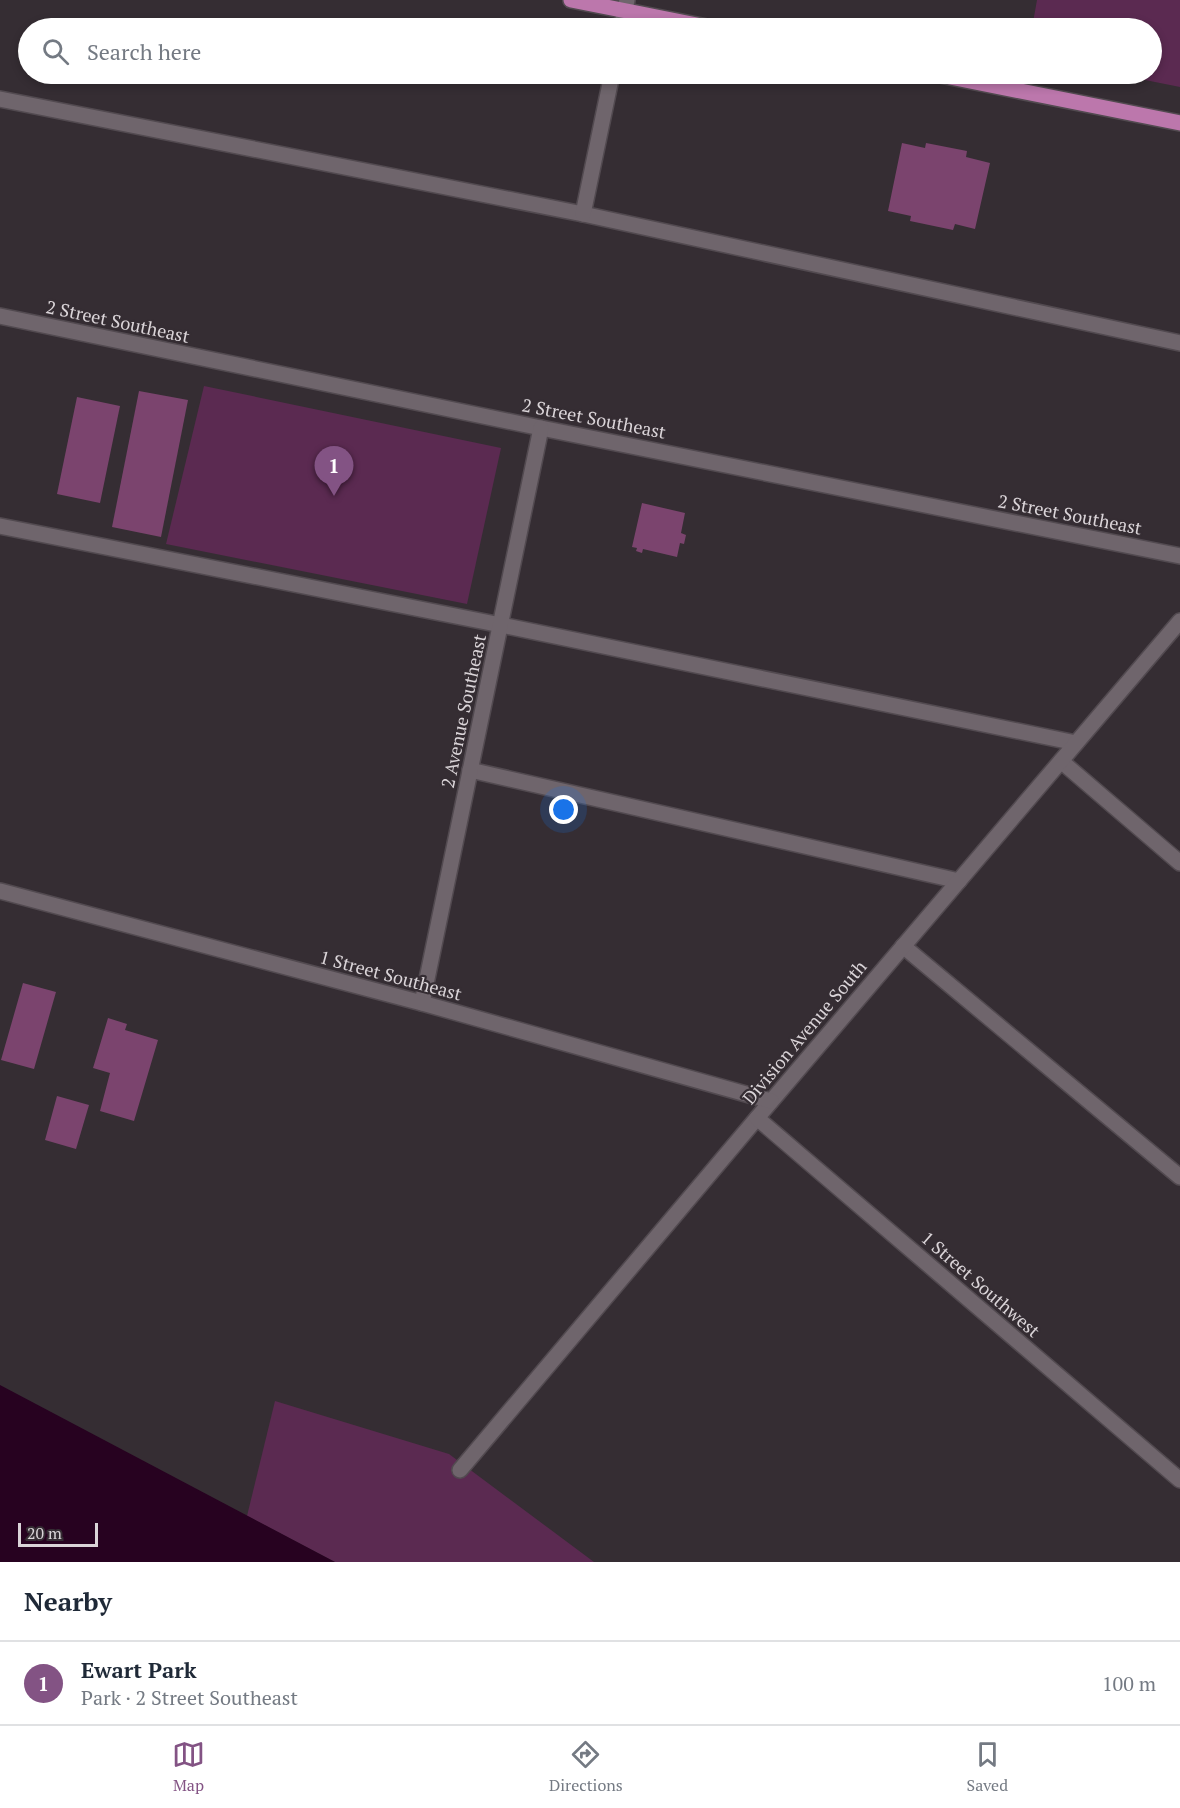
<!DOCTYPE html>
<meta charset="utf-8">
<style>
body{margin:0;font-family:"PT Serif",serif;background:#f6f6f7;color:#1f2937}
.scale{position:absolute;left:18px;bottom:15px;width:80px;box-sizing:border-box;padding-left:6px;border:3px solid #dad4d8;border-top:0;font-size:16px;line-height:21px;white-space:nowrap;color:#dad4d8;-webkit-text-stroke:4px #352d33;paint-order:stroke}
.you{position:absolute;left:564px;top:810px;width:21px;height:21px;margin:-15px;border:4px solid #fff;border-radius:50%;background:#1a73e8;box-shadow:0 0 0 9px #1a73e833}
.badge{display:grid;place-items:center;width:39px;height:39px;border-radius:50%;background:#835384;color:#fff;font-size:20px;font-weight:700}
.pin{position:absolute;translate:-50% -50px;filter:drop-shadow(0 2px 3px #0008)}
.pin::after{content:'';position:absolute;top:32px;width:21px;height:18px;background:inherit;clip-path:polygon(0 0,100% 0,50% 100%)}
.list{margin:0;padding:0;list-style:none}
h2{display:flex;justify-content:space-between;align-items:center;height:78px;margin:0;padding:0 24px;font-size:26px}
h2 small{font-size:20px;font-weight:400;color:#747a83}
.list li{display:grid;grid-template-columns:39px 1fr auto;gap:18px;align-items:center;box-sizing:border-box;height:84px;padding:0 24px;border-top:2px solid #e0e1e3}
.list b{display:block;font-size:22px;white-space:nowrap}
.list p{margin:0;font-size:20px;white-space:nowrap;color:#747a83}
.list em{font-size:20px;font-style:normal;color:#747a83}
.icon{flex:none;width:33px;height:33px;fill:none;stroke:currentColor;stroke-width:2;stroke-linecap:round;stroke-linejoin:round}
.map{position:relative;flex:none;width:1180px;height:1562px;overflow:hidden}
.search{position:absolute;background:#fff;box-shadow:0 3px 9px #0003;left:18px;right:18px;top:18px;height:66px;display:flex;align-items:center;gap:15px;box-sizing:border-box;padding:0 21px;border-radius:33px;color:#747a83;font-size:22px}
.sheet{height:162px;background:#fff}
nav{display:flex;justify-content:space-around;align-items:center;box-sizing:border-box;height:84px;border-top:2px solid #e0e1e3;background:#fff;font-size:16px;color:#747a83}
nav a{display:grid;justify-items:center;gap:3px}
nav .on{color:#835384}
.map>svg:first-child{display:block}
.green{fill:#5b2a51}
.water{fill:#270220}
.building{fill:#7b446e}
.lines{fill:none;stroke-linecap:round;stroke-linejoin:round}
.service-casing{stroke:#524a50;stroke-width:18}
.minor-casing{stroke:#524a50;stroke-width:18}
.tertiary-casing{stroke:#524a50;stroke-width:18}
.primary-casing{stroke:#524a50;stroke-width:18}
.service{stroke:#6f656c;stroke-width:15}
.minor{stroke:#6f656c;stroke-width:15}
.tertiary{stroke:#6f656c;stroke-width:15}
.primary{stroke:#bc77ac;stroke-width:15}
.labels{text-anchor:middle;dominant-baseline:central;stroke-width:4.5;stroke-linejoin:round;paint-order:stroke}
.street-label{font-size:18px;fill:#dad4d8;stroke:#352d33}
</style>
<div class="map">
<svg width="1180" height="1562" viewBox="0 0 1180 1562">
<rect width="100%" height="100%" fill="#352d33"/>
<g class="green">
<path d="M 1037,0 L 1180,0 L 1180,87 L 1115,74 L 1152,74 L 1152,28 L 1032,28 Z"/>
<path d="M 204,386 L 501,448 L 467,604 L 166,544 Z"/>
<path d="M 275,1401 L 449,1454 L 594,1562 L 335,1562 L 247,1516 Z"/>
</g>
<path class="water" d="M 0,1385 L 335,1562 L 0,1562 Z"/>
<g class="building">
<path d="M 902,143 L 925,148 L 926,143 L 967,151 L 966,157 L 990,163 L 975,229 L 955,224 L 953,230 L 910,221 L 911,216 L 888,211 Z"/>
<path d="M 139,391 L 188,400 L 161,537 L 112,527 Z"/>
<path d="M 77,397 L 120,406 L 100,503 L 57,494 Z"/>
<path d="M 642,503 L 685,513 L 681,533 L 686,535 L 684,544 L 680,543 L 677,557 L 643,549 L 642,553 L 636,551 L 637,548 L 632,547 Z"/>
<path d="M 23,983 L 56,992 L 34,1069 L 1,1060 Z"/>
<path d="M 108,1018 L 127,1024 L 125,1030 L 158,1040 L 134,1121 L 100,1111 L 110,1073 L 93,1068 Z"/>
<path d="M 57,1096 L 89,1105 L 76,1149 L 45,1140 Z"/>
</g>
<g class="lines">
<g class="service-casing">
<g id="service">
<path d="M 0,99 L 583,214 L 1180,343"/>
<path d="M 0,526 L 501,625 L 1076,743"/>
<path d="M 470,770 L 959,881"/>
<path d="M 903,946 L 1180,1177"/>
</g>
</g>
<g class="minor-casing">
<g id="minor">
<path d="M 621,28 L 627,0"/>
<path d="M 583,214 L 612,74"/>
<path d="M 0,316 L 541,428 L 1180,556"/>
<path d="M 1061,761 L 1180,863"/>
<path d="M 422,1003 L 541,428"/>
<path d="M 460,1470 L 757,1118"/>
</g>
</g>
<g class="tertiary-casing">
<g id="tertiary">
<path d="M 1180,621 L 757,1118 L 1180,1480"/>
<path d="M 0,891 L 422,1003 L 771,1101"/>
</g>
</g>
<g class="primary-casing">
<g id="primary">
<path d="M 571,0 L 712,28"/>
<path d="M 935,74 L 1180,123"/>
</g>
</g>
<use href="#service" class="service"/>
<use href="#minor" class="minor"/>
<use href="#tertiary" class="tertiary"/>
<use href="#primary" class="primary"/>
</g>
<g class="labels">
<g class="street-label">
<text transform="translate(118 321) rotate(12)">2 Street Southeast</text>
<text transform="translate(594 418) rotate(11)">2 Street Southeast</text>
<text transform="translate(1070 514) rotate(11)">2 Street Southeast</text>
<text transform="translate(463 711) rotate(-78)">2 Avenue Southeast</text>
<text transform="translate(391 975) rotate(15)">1 Street Southeast</text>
<text transform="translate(804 1032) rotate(-50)">Division Avenue South</text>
<text transform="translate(981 1284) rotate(41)">1 Street Southwest</text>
</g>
</g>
</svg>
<div class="scale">20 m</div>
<div class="you"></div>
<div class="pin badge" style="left:334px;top:496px">1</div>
<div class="search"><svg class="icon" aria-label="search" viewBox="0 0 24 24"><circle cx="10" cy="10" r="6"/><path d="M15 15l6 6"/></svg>Search here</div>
</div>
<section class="sheet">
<h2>Nearby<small></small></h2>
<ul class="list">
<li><span class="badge">1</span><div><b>Ewart Park</b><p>Park · 2 Street Southeast</p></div><em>100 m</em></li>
</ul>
</section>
<nav>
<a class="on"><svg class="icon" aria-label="map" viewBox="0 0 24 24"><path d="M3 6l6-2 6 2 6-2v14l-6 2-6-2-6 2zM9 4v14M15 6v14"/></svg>Map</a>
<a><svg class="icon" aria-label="directions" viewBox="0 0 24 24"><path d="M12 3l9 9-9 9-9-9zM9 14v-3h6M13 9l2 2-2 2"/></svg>Directions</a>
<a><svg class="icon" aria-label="saved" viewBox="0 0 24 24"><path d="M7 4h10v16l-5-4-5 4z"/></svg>Saved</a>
</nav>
